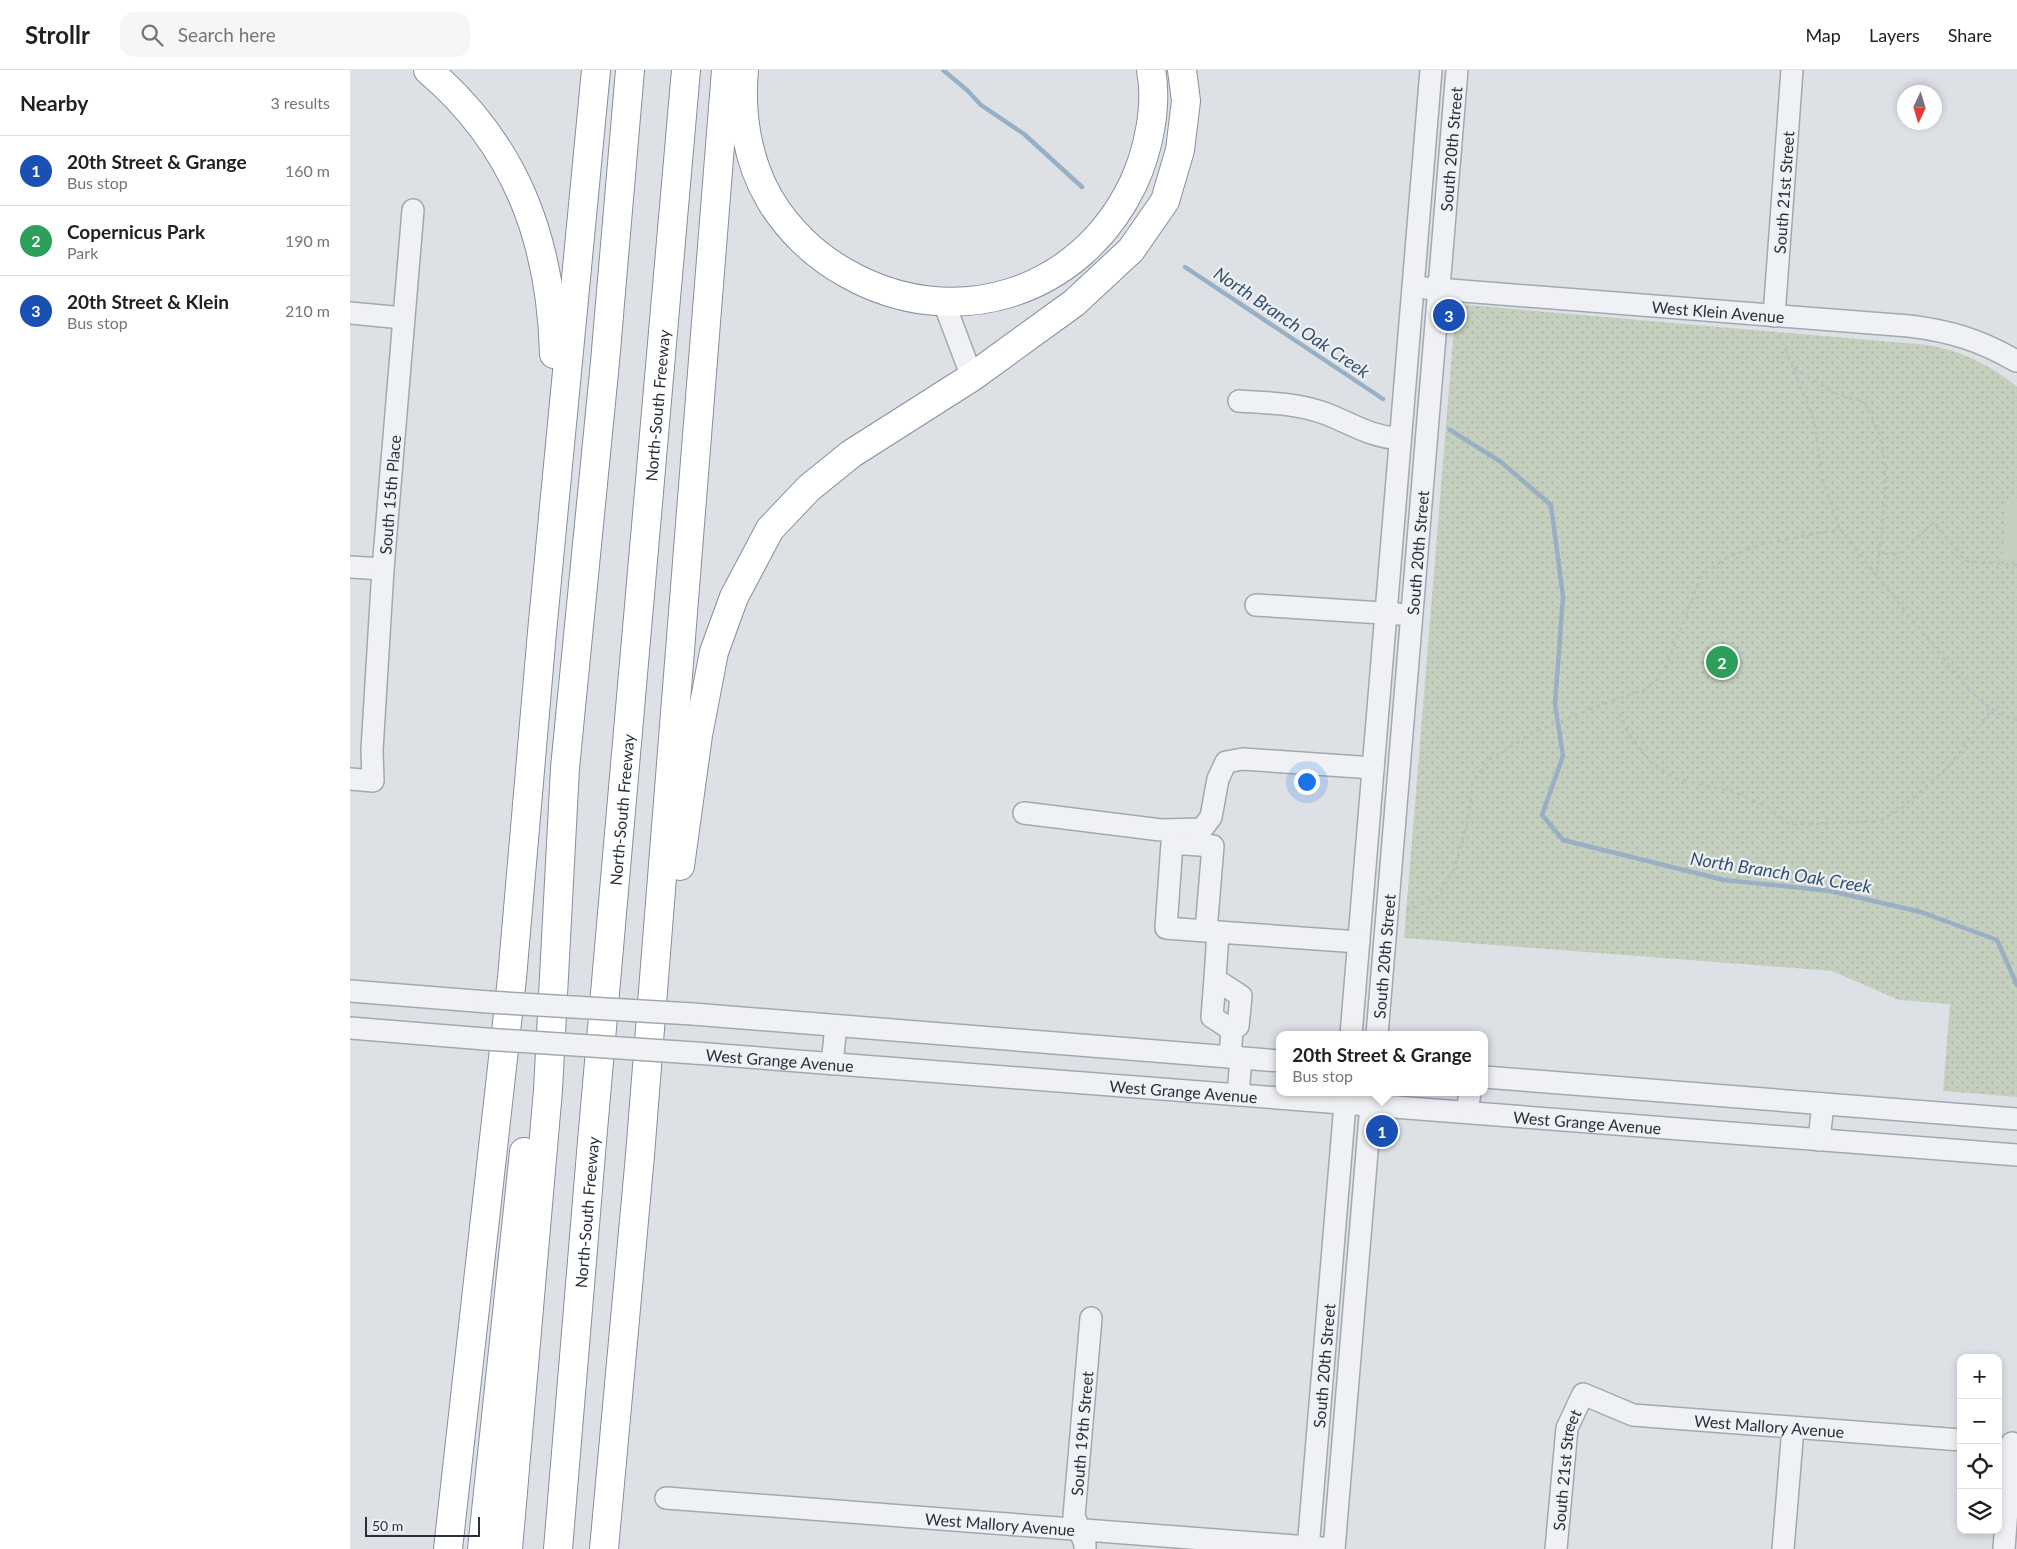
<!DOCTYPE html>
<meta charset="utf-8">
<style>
body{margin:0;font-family:Lato,sans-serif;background:#f6f6f6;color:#202124}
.controls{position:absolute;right:15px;bottom:15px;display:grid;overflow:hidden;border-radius:10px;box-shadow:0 2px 8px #0003}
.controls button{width:45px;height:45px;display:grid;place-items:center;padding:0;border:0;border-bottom:1px solid #e0e0e0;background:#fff;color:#202124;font:25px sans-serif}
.compass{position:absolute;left:1547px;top:15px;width:45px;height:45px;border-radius:50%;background:#fff;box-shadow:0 2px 8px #0003;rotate:184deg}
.scale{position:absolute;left:15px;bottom:12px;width:115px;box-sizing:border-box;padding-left:5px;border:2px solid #27303b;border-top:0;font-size:14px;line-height:18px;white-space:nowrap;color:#27303b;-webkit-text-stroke:4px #ecf0f4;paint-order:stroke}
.you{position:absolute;left:956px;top:711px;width:18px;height:18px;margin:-12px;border:4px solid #fff;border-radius:50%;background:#1a73e8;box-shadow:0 0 0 8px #1a73e833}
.badge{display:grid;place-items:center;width:32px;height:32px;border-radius:50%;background:#b45309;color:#fff;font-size:16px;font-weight:700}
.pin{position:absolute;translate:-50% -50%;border:2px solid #fff;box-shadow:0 1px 5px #0006}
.popup{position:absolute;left:926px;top:961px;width:212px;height:65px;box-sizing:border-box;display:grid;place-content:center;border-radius:10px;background:#fff;filter:drop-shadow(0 1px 4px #0005);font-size:16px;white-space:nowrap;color:#757577}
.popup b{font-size:19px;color:#202124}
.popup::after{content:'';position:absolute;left:50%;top:100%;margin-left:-10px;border:10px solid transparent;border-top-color:#fff}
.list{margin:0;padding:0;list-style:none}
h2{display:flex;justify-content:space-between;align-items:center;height:65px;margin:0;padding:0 20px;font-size:21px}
h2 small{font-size:16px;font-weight:400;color:#757577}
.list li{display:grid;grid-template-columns:32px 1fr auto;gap:15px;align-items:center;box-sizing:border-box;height:70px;padding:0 20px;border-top:1px solid #e0e0e0}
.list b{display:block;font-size:19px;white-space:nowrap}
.list p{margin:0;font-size:16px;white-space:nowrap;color:#757577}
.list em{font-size:16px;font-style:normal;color:#757577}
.icon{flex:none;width:28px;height:28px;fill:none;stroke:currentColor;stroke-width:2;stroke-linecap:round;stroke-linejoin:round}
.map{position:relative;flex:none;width:1667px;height:1479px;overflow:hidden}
header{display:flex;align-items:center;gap:30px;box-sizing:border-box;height:70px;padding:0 25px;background:#fff;border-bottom:1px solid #e0e0e0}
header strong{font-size:24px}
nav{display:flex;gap:28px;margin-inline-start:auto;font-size:18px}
.search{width:350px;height:45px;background:#f6f6f6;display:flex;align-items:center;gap:12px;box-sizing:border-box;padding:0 18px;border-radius:15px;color:#757577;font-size:19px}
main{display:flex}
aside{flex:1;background:#fff}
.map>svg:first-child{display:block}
.grass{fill:url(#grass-dots)}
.pitch{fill:#c4cfbe}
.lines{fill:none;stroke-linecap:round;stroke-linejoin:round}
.stream{stroke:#99b0c4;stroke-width:4.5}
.minor-casing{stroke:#a3a8af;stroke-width:24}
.highway-casing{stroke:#858f9c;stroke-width:30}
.path{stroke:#bbbfc5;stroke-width:2.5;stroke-dasharray:4 4;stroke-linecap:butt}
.minor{stroke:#eff1f5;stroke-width:21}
.highway{stroke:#fff;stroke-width:28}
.minor-bridge-casing{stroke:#a3a8af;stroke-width:24;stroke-linecap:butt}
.minor-bridge{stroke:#eff1f5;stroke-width:21}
.labels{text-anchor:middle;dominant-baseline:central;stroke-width:4.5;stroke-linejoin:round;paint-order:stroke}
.street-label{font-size:16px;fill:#27303b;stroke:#ecf0f4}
.water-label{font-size:18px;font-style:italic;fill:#34506d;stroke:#ecf0f4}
</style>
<header>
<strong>Strollr</strong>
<div class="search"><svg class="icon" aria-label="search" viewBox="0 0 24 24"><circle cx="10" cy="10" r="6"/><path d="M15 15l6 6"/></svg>Search here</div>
<nav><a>Map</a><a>Layers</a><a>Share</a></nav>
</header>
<main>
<aside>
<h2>Nearby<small>3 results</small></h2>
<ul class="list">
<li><span class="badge" style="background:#1a4fb4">1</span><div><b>20th Street &amp; Grange</b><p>Bus stop</p></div><em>160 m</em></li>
<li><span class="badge" style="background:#2e9e5b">2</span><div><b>Copernicus Park</b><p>Park</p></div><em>190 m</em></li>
<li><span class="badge" style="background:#1a4fb4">3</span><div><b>20th Street &amp; Klein</b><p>Bus stop</p></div><em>210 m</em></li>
</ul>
</aside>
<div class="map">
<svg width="1667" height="1479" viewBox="0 0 1667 1479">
<defs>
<pattern id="grass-dots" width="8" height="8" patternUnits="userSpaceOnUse" patternTransform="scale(1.25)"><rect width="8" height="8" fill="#c4cfbe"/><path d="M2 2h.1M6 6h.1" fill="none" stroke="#a8b2a4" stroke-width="1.8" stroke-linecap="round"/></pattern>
</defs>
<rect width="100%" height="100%" fill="#dde1e6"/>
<path class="grass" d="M 1106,234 L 1578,275 C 1612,281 1641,295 1667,317 L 1667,1027 L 1593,1021 L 1600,934 L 1549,930 L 1482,901 L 1054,868 Z"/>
<path class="pitch" d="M 1657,432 L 1667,432 L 1667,492 L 1652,491 Z"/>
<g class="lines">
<g class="stream">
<path d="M 593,0 L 617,20 L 631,35 L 674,64 L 732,117"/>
<path d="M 835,197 L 1033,329"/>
<path d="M 1100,360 L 1151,392 L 1201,435 L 1213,527 L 1205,634 L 1213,686 L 1192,745 L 1213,770 L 1374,810 L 1480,821 L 1571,842 L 1647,870 L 1667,915"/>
</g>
<g class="minor-casing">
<g id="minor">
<path id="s1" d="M 1075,218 L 1559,256 C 1600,261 1630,270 1666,291"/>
<path d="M 594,233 L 622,307"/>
<path d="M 0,243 L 53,248"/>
<path id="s2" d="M 1424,246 L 1442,0"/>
<path d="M 889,331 C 918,333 946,333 974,343 C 1003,354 1018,366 1050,369"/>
<path d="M 0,497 L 33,499"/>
<path d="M 906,535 L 1048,544"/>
<path id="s3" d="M 0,709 L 23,711 L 22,680 L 33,499 L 63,140"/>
<path d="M 674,743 L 811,760 L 852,759 L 861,747 L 868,709 L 876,692 L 893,689 L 1023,698"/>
<path d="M 856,861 L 863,776 L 822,773 L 816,858 L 868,862"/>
<path d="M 865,909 L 862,947 L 882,960"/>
<path d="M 0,921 L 138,932"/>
<path d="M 343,944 L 930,991"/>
<path d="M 0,958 L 135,969"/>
<path d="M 1001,965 L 1081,0"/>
<path id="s4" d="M 1027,965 L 1107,0"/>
<path id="s5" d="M 345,983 L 1667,1085"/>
<path d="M 880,987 L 882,960 L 888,956 L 891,926 L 865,909 L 868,862 L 1009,872"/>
<path d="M 482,994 L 486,956"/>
<path d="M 1134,1007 L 1667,1049"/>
<path d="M 888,1025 L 891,988"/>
<path d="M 1117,1042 L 1120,1022"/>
<path d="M 1469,1070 L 1473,1034"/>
<path id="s6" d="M 316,1428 L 984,1479"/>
<path id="s7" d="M 735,1479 L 735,1474 L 724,1446 L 741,1248"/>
<path id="s8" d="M 958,1479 L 996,1022"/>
<path d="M 984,1479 L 1022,1022"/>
<path id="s9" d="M 1206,1479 L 1217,1358 L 1233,1324 L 1283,1345 L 1611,1370"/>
<path d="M 1433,1479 L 1443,1358"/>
<path d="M 1654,1479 L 1662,1373"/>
</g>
</g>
<g class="highway-casing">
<g id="highway">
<path d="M 78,0 C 166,75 201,170 204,284"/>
<path d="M 394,0 C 390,43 397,90 419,128 C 437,159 465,186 496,203 C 603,264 730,225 783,114 C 798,82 808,36 801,0"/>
<path d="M 330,796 L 348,665 L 364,582 L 384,527 L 420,459 L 459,418 L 501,384 L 622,307 L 724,233 L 781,180 L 815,131 L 830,80 L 836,31 L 832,0"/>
<path d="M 98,1479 L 162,908 L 192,562 L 246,0"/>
<path d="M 132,1479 L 174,1082"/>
<path d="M 158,1479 L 198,1020 L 215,698 L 255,292 L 280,0"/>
<path id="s10" d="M 208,1479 L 241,1083 L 336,0"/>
<path d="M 254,1479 L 290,1085 L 376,0"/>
</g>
</g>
<g class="path">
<path d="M 1429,264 L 1464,350 L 1473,411 L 1490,459"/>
<path d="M 1443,298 L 1487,324 L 1515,333 C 1519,342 1524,352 1528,361 C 1541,401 1533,443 1529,484"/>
<path d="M 1667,495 L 1615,491 L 1584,452 L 1549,484 L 1529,484 L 1527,506 L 1620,621 L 1647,643 L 1667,650"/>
<path d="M 1527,506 L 1490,459 L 1412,474 L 1376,488 L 1351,506 L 1317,594 L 1306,611 L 1294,620 L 1264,630 L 1278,663 L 1300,691 L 1324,708 L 1385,722 L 1417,737 L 1441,755 L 1529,751 L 1548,741 L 1598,697 L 1642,639"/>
<path d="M 1056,841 L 1086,828 L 1105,797 L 1119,747 L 1123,710 L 1139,690 L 1186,661 L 1264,630"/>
</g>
<use href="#minor" class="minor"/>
<use href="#highway" class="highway"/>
<g class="minor-bridge-casing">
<g id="minor-bridge">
<path d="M 138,932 L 343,944"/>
<path d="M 135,969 L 345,983"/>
</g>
</g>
<use href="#minor-bridge" class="minor-bridge"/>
</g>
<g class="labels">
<g class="street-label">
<text stroke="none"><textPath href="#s4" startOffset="889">South 20th Street</textPath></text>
<text stroke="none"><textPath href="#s2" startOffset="124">South 21st Street</textPath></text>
<text stroke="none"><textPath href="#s1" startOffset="294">West Klein Avenue</textPath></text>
<text stroke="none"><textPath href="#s10" startOffset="1148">North-South Freeway</textPath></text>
<text stroke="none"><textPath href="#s3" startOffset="310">South 15th Place</textPath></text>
<text stroke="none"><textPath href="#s4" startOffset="484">South 20th Street</textPath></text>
<text stroke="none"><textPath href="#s10" startOffset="742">North-South Freeway</textPath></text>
<text stroke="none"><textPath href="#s4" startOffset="79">South 20th Street</textPath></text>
<text stroke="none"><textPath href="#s5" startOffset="85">West Grange Avenue</textPath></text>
<text stroke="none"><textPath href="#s5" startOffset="490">West Grange Avenue</textPath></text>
<text stroke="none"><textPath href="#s5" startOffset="895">West Grange Avenue</textPath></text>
<text stroke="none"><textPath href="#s10" startOffset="338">North-South Freeway</textPath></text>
<text stroke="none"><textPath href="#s8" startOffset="184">South 20th Street</textPath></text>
<text stroke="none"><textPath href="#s9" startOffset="350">West Mallory Avenue</textPath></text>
<text stroke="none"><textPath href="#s7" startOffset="118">South 19th Street</textPath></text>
<text stroke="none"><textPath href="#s9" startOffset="80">South 21st Street</textPath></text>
<text stroke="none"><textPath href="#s6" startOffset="335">West Mallory Avenue</textPath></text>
</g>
<g class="water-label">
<text transform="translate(942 252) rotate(34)">North Branch Oak Creek</text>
<text transform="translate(1431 802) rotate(9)">North Branch Oak Creek</text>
</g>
</g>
</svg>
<div class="controls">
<button>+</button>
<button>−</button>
<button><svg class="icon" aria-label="locate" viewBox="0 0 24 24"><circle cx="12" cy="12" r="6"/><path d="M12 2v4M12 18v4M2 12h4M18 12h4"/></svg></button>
<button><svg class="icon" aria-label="layers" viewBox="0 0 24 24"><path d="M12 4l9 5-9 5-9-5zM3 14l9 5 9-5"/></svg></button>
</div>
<svg class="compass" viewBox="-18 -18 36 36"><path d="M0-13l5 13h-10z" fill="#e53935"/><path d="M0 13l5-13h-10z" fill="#757577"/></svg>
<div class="scale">50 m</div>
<div class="you"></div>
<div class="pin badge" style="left:1032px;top:1061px;background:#1a4fb4">1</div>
<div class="popup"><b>20th Street &amp; Grange</b>Bus stop</div>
<div class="pin badge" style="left:1372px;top:592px;background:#2e9e5b">2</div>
<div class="pin badge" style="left:1099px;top:245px;background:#1a4fb4">3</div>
</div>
</main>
